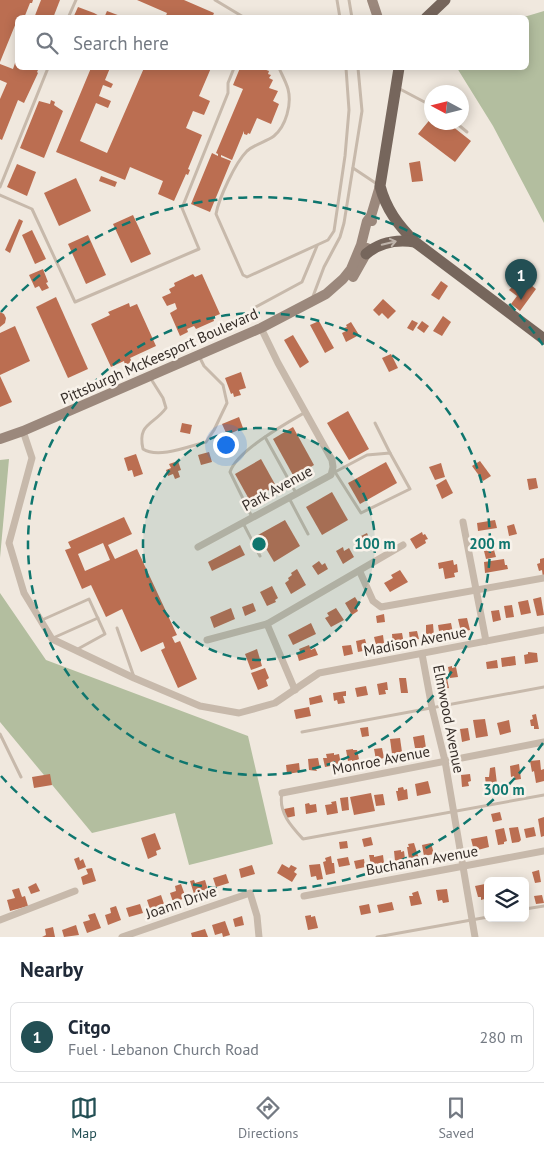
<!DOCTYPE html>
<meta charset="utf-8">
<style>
body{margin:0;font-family:"PT Sans",sans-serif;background:#f2f2f3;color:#1f2937}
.controls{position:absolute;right:15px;bottom:15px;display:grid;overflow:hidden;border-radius:8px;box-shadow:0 2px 12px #0003}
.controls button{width:45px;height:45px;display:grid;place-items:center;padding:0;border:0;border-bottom:1px solid #e0e1e3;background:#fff;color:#1f2937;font:25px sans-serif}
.compass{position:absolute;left:424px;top:85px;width:45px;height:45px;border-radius:50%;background:#fff;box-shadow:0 2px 12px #0003;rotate:277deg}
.you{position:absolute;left:225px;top:444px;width:18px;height:18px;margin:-12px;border:4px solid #fff;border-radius:50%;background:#1a73e8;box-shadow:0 0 0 8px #1a73e833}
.badge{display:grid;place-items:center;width:32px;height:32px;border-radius:50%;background:#234f54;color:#fff;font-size:16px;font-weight:700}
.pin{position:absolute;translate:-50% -41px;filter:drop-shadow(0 1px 2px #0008)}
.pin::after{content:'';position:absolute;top:26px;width:18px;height:15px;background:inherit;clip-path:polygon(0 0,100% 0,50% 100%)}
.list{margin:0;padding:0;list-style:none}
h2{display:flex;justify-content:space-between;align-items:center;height:65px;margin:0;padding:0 20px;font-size:21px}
h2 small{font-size:16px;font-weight:400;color:#747a83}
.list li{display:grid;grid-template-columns:32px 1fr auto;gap:15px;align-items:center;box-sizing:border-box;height:70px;margin:0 10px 10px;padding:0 10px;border:1px solid #e0e1e3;border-radius:8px}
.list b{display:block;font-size:19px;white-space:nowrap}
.list p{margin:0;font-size:16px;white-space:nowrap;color:#747a83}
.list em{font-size:16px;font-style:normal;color:#747a83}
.icon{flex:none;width:28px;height:28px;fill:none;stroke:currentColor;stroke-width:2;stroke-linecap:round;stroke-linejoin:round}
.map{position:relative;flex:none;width:544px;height:937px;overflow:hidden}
.search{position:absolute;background:#fff;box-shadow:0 2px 12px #0003;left:15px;right:15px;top:15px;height:55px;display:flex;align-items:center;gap:12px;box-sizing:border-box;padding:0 18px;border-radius:8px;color:#747a83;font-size:19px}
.sheet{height:145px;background:#fff}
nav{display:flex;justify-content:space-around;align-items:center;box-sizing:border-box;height:70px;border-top:1px solid #e0e1e3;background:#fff;font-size:14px;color:#747a83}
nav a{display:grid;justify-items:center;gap:2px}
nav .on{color:#234f54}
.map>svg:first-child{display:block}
.green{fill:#b3be9f}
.building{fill:#bb6e51;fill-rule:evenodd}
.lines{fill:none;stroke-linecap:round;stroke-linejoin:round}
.lane{stroke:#c7b9ab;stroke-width:3}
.street{stroke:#c7b9ab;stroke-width:7}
.secondary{stroke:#9b887c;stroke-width:10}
.primary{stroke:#76665c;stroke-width:11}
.oneway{stroke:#beb3aa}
.ring{fill:none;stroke:#0f766e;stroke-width:2.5;stroke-dasharray:9 6}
.labels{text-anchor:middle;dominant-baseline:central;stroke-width:5;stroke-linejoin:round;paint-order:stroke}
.street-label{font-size:15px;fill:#362e29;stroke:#f8f2ea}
.centre{fill:#0f766e;stroke:#f8f2ea;stroke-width:2.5}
.ring-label{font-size:15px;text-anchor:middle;font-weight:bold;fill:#0f766e;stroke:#f8f2ea;stroke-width:5;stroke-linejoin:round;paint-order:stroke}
</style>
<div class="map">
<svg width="544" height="937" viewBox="0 0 544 937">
<rect width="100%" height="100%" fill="#f0e8de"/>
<g class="green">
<path d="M 544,11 L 544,223 L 493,126 L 457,68 L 526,68 L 526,18 L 524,17 Z"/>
<path d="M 9,459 L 0,558 L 0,460 Z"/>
<path d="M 0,593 L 46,660 L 248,736 L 273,844 L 189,865 L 175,813 L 92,833 L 0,722 Z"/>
</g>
<g class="building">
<path d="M 0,0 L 33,0 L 32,3 L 30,3 L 24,18 L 18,18 L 0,62 Z"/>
<path d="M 41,0 L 60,0 L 53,18 L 34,18 Z"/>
<path d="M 137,0 L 184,0 L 214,13 L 212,18 L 165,18 L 167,13 Z"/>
<path d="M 78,7 L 94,13 L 103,18 L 73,18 Z"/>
<path d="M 107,11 L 123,17 L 123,18 L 104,18 Z"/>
<path d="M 17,57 L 18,68 L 39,68 L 37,72 L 38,73 L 24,103 L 18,100 L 2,140 L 0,139 L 0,99 L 7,83 L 0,80 L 0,64 L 13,69 Z"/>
<path d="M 91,68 L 110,68 L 105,80 L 113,84 L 111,88 L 103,85 L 99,96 L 111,101 L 108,108 L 96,103 L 80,141 L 107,153 L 144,68 L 211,68 L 199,96 L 210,101 L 204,115 L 193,111 L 186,128 L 202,135 L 188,169 L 190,170 L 188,175 L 186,174 L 174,201 L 158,194 L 163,181 L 130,167 L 125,180 L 56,152 Z"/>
<path d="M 240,68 L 261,68 L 269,71 L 268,74 L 271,75 L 269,78 L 273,80 L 269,88 L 278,91 L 273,101 L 279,104 L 271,124 L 257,118 L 250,134 L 248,133 L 247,135 L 244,134 L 244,131 L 232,160 L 221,155 L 221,157 L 231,161 L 210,212 L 191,204 L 212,153 L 218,156 L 218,154 L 216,153 L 243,89 L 233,85 Z"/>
<path d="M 51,100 L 55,102 L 54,105 L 63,111 L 44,158 L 20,148 L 39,101 L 50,104 Z"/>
<path d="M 432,117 L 432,122 L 447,122 L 471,141 L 455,162 L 418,134 Z"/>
<path d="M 420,161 L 423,181 L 412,182 L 409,163 Z"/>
<path d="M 17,164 L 36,172 L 27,196 L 7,187 Z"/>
<path d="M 101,176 L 117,182 L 115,187 L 99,181 Z"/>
<path d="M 76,178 L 91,211 L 59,226 L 44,193 Z"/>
<path d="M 133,215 L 151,254 L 131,263 L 113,224 Z"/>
<path d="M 19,219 L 23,221 L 10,253 L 5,250 Z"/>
<path d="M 32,230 L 46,259 L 35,264 L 22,235 Z"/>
<path d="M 88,235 L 106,275 L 86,284 L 68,244 Z"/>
<path d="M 43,269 L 48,282 L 46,283 L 49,288 L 42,291 L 39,286 L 35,288 L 29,275 Z"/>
<path d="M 193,274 L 195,277 L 202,274 L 220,314 L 213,317 L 214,321 L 196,329 L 194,326 L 187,329 L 188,332 L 180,336 L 170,313 L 177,309 L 175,303 L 167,306 L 162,297 L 171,293 L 169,289 L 175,286 L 174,283 Z"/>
<path d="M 441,281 L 448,286 L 439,300 L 431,295 Z"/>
<path d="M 527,282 L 536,289 L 520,311 L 511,304 L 517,296 L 509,290 L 513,286 L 520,291 Z"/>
<path d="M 56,297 L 88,369 L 68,378 L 36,307 Z"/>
<path d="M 383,299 L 396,311 L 388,319 L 382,313 L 379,316 L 373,310 Z"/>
<path d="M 129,303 L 130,307 L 137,304 L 156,346 L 130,358 L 132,362 L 125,365 L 124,361 L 111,367 L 91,324 L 110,315 L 108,312 Z"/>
<path d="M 0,312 L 4,314 L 6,318 L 5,323 L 0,327 Z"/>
<path d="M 443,316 L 451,322 L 442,336 L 433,331 Z"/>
<path d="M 412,320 L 418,323 L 413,331 L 407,328 Z"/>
<path d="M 319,321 L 334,348 L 325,353 L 310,325 Z"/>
<path d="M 422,321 L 429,326 L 424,333 L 417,328 Z"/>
<path d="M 351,322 L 359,335 L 346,342 L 342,333 L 346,331 L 344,328 L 347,327 L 346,325 Z"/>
<path d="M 15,326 L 30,361 L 0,375 L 0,333 Z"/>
<path d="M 293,335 L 309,362 L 300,368 L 284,340 Z"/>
<path d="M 391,354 L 398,368 L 389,372 L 382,358 Z"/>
<path d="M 241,372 L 246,388 L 239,390 L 241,395 L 234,397 L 233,393 L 231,394 L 225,378 Z"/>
<path d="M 0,376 L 12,402 L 0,407 Z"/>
<path d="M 348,411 L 369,449 L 349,460 L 327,423 Z"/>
<path d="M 239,417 L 243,428 L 227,435 L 222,424 Z"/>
<path d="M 182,423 L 192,425 L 190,434 L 180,432 Z"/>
<path d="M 293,427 L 314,465 L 294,477 L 273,439 Z"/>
<path d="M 209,452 L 212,462 L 201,465 L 198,455 Z"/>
<path d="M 136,454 L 143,474 L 134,477 L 132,470 L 128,471 L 124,458 Z"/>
<path d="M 261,459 L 276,486 L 250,501 L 235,474 Z"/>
<path d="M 178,461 L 181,470 L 178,471 L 180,477 L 175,479 L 173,474 L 168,476 L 166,470 L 171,468 L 169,464 Z"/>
<path d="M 480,461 L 491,476 L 483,481 L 472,466 Z"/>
<path d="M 386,462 L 397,483 L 360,504 L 348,483 Z"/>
<path d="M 441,463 L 445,477 L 435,480 L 429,467 Z"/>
<path d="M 536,478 L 538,488 L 529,490 L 527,479 Z"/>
<path d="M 446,479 L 453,493 L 442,499 L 436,485 Z"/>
<path d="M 332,492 L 348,520 L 322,535 L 306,507 Z"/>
<path d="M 124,517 L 132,534 L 108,545 L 115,559 L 137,549 L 177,635 L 172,637 L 175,643 L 180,641 L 197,679 L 178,688 L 161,650 L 165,648 L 163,642 L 141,652 L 122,609 L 106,617 L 91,585 L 82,589 L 65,550 L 71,548 L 68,542 ZM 103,543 L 110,560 L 85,571 L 78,554 Z"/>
<path d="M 285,520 L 300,546 L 274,562 L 258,535 Z"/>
<path d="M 495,520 L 497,528 L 478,531 L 477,523 Z"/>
<path d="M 514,524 L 517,534 L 509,536 L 507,526 Z"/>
<path d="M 422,532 L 423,535 L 425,534 L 428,539 L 425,540 L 426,543 L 416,549 L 410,539 Z"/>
<path d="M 367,533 L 369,538 L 371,537 L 376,545 L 366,550 L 359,537 Z"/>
<path d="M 240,545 L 245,555 L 212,571 L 208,562 Z"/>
<path d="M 343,547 L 344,551 L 349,548 L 354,557 L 343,564 L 336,551 Z"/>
<path d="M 494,550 L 496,557 L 486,559 L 484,551 Z"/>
<path d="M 544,558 L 544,578 L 543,578 L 542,570 L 539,571 L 537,564 L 540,563 L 540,559 Z"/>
<path d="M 504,559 L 505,565 L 507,565 L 508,569 L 485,573 L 484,562 Z"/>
<path d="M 453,560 L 454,565 L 457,564 L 458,572 L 454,573 L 455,577 L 445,579 L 443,568 L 439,569 L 438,563 Z"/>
<path d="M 319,561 L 322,565 L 325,563 L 328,569 L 318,575 L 312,566 Z"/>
<path d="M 297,569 L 306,585 L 291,594 L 285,583 L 289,580 L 288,578 L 292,575 L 291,573 Z"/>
<path d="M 400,570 L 408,582 L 390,592 L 384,583 L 393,578 L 391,575 Z"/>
<path d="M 272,586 L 278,598 L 275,600 L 276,602 L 267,606 L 260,592 Z"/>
<path d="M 355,597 L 360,605 L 356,607 L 358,611 L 352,615 L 345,603 Z"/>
<path d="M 541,597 L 544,615 L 537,616 L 533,599 Z"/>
<path d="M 528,600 L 531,613 L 521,615 L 518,602 Z"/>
<path d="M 253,603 L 256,611 L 245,616 L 242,607 Z"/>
<path d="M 512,605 L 514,617 L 506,618 L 504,606 Z"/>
<path d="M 231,608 L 235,619 L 214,628 L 210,617 Z"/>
<path d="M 336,608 L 344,620 L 331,627 L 325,618 L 329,616 L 327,613 Z"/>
<path d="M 499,610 L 501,620 L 493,622 L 491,611 Z"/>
<path d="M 384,614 L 385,622 L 377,623 L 376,616 Z"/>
<path d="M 467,618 L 470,630 L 461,632 L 458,619 Z"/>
<path d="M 311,623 L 316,634 L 293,645 L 288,635 Z"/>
<path d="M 451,623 L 453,633 L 443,634 L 443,630 L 439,631 L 438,625 Z"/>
<path d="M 433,624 L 434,636 L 426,637 L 426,625 Z"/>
<path d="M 417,631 L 419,639 L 410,641 L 409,632 Z"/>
<path d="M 402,633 L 404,644 L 393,646 L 392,634 Z"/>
<path d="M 383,635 L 384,643 L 376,645 L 374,637 Z"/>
<path d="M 365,639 L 368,650 L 358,652 L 356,641 Z"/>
<path d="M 309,645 L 311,650 L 315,648 L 318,655 L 299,661 L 297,654 L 301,653 L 299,649 Z"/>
<path d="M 351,645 L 353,654 L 344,656 L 342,646 Z"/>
<path d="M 257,649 L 262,666 L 251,670 L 245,654 Z"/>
<path d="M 528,652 L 537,653 L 538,662 L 525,664 L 524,655 L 528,654 Z"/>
<path d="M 515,656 L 516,665 L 502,667 L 501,658 Z"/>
<path d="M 497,660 L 498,668 L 487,669 L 486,662 Z"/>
<path d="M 452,666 L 452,668 L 456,667 L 458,677 L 450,678 L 448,667 Z"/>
<path d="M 265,668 L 269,678 L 266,680 L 268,686 L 258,690 L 251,673 Z"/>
<path d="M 445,669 L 449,688 L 439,690 L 438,683 L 439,683 L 436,671 Z"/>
<path d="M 399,678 L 406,678 L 408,693 L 401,693 Z"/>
<path d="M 387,682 L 388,690 L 385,690 L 386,694 L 379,695 L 377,684 Z"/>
<path d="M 366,686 L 368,695 L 357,697 L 355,688 Z"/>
<path d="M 346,691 L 346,696 L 343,696 L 345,703 L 338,704 L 337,700 L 334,701 L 333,693 Z"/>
<path d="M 321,695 L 323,702 L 310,705 L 309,698 Z"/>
<path d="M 309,707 L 311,716 L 296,719 L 294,710 Z"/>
<path d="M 536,714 L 539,729 L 534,729 L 534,726 L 531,726 L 530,720 L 533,719 L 532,715 Z"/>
<path d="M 485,719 L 488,736 L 476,738 L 473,720 Z"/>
<path d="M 509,720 L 511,732 L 500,735 L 497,723 Z"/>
<path d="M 368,727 L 369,736 L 362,737 L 360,728 Z"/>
<path d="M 468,728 L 470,740 L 462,742 L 460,729 Z"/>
<path d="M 424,735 L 426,748 L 415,748 L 413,737 Z"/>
<path d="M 400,738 L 402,752 L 392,754 L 390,739 Z"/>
<path d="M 382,748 L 384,758 L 376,760 L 374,749 Z"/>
<path d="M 353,749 L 353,750 L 357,750 L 359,759 L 352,762 L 352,760 L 348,761 L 346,750 Z"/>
<path d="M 334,753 L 334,755 L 339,754 L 341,764 L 325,767 L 323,758 L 327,758 L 326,754 Z"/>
<path d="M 318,758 L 320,768 L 316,769 L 317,771 L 309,770 L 308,759 Z"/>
<path d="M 540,760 L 541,770 L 544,769 L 544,781 L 536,783 L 534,771 L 532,772 L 530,761 Z"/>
<path d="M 299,763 L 300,772 L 287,774 L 286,765 Z"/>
<path d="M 519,764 L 521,779 L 515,780 L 514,776 L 511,777 L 510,766 Z"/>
<path d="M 495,767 L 497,784 L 486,785 L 485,777 L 489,777 L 490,768 Z"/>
<path d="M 50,774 L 52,785 L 34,788 L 32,777 Z"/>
<path d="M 470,774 L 471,781 L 468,782 L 469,786 L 462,787 L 461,775 Z"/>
<path d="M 428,781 L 431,793 L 417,796 L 415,784 Z"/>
<path d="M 403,787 L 404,790 L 407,789 L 408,799 L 398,801 L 396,791 L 398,791 L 398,788 Z"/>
<path d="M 371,793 L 375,811 L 354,815 L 350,797 Z"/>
<path d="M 383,794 L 385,805 L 376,806 L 374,795 Z"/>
<path d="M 348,797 L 349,810 L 342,811 L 340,798 Z"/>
<path d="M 336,801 L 338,813 L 327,815 L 325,805 L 332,804 L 331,802 Z"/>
<path d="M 309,803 L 310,805 L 316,804 L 317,812 L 306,814 L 305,804 Z"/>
<path d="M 294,807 L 295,816 L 286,818 L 284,809 Z"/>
<path d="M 500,812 L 502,820 L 493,822 L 491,814 Z"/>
<path d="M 544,817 L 544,836 L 541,837 L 538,819 Z"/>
<path d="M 518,827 L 521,840 L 519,842 L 512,843 L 509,828 Z"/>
<path d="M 534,827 L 536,836 L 526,838 L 524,829 Z"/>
<path d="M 504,828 L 507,841 L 504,842 L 504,844 L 498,845 L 495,830 Z"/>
<path d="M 155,833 L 161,849 L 156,851 L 157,855 L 148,859 L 141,838 Z"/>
<path d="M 487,836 L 489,847 L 474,851 L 471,839 Z"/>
<path d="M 371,837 L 373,845 L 364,847 L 362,839 Z"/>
<path d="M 347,841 L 348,848 L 340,849 L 339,842 Z"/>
<path d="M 414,843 L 419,859 L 413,860 L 413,858 L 409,859 L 407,847 L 409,847 L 408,844 Z"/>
<path d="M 431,843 L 434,854 L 424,856 L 422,845 Z"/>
<path d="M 401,850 L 401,852 L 404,851 L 405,859 L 395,861 L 394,851 Z"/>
<path d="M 369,855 L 374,855 L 374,857 L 383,855 L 384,863 L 371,865 Z"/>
<path d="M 331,856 L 332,863 L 334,863 L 335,873 L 326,875 L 323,862 L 326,861 L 325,858 Z"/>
<path d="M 79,857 L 80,861 L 83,859 L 86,867 L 78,870 L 74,859 Z"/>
<path d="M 348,857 L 350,865 L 339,867 L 337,859 Z"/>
<path d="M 364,859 L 365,867 L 356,869 L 354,861 Z"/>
<path d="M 282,864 L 289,868 L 291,865 L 297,868 L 294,872 L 297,874 L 292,882 L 277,873 Z"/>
<path d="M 320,864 L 323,879 L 317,880 L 316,876 L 311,877 L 309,865 Z"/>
<path d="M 252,865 L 255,874 L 241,878 L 239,869 Z"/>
<path d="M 92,868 L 96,881 L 83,885 L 81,877 L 88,874 L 86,869 Z"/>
<path d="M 539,870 L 541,882 L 535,883 L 532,872 Z"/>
<path d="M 226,874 L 229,883 L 216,887 L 213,878 Z"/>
<path d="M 194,880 L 195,883 L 205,880 L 208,890 L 194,894 L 190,881 Z"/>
<path d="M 36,883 L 40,891 L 31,894 L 28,887 Z"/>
<path d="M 181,884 L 186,898 L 173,902 L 170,893 L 176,891 L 175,886 Z"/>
<path d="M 485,884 L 488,898 L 481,900 L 481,897 L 478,897 L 475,886 Z"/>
<path d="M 19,888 L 22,897 L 25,896 L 28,906 L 10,911 L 7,900 L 15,898 L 12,890 Z"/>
<path d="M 447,889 L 449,902 L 443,903 L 442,900 L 438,901 L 436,890 Z"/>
<path d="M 418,891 L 422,904 L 411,906 L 409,896 L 413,896 L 412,893 Z"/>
<path d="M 161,895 L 164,904 L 150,909 L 147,900 Z"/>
<path d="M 542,895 L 544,903 L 536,904 L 534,896 Z"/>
<path d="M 392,902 L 394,910 L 379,913 L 377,905 Z"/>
<path d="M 140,904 L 143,913 L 129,917 L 126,908 Z"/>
<path d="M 369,904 L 371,913 L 361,915 L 359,906 Z"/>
<path d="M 116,906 L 121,920 L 108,925 L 105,915 L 111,913 L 110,908 Z"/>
<path d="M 95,913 L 101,928 L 87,933 L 83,922 L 90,920 L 88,915 Z"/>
<path d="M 311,915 L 311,917 L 315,916 L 318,928 L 308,930 L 305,916 Z"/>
<path d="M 242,916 L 244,925 L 235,927 L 233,919 Z"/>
<path d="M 225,921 L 230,935 L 223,937 L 222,933 L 215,935 L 212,925 Z"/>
<path d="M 76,925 L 79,935 L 64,937 L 62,930 Z"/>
<path d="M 53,927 L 55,937 L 42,937 L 46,935 L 45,929 Z"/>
<path d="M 205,929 L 208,937 L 192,937 L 191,933 Z"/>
</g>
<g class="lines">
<g class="lane">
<path d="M 215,0 L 245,18"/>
<path d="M 337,0 L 340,18"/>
<path d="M 349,0 L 352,18"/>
<path d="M 68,18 L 76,0"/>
<path d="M 279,68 C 282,75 286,82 288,89 C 292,104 286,126 274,136 C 266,142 255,144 247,151 C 235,163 219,198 216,214 L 243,275 L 247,277 L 328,240 L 334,231 L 345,156 L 349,110 L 346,68"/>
<path d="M 398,88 L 432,106"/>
<path d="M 455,122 L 467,132"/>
<path d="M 353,168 L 377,184"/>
<path d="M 0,187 L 48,68"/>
<path d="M 0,195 L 32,209 L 75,302 L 199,249 L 182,208 L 228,93 L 228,83 L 234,68"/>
<path d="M 312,299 L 324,267 L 340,237 L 344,223 L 362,111 L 358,68"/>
<path d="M 254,308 L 302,282 L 317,246"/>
<path d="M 151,379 L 163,398 L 166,408 C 154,425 137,423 143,449 C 158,459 190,446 206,442 L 214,430 L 227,403 L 223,385 L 204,366 L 199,356"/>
<path d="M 375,423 L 390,453"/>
<path d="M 265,437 L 296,493"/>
<path d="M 335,470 L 335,472 L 367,455 L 390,453 L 410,489 L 361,513 L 335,472"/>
<path d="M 289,498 L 308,534"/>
<path d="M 252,517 L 230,472 C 237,451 285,424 304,413"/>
<path d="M 243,523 L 260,556"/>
<path d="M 42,620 L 89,599 L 105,634 L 76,650"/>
<path d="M 117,628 L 134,677"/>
<path d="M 53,638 L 98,618"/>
<path d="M 302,732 L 544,687"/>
<path d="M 0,734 L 21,777"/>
<path d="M 282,793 C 278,812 291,826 303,839 L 544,795"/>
<path d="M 525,909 L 544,906"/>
<path d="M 377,937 L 488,917"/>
</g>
<g class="street">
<path d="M 23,431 L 32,458 L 9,543 L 24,593 L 52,639 L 134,678 L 200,706 L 239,713 L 275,703 L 319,673 L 544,630"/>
<path d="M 463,522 L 486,641"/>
<path d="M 198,547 L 331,475 L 333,467 L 332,460 L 278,363 L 261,328"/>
<path d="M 360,572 L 373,601 L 381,607 L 544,578"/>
<path d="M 267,624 L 295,690"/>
<path d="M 207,640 L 267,624 L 403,545"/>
<path d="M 422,654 L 432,708 L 445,761 L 475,937"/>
<path d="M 282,793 L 544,742"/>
<path d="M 304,896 L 544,851"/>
<path d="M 0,920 L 75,891"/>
<path d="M 122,937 L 250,893 L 257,916 L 259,937"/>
</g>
<g class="secondary">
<path d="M 372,0 L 378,18"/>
<path d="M 372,221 L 371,216 L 380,186"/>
<path d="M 353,277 L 366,254 L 367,248"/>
<path d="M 0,439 L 23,431 L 261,328 L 326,294 L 343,279 L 351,269 L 361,245 L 367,221 L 371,216"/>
</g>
<g class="primary">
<path d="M 426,18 L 445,0"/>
<path d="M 399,68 L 380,186 C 386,209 398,225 415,242 L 544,339"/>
<path d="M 366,254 C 380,242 396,239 415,242"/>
</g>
</g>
<defs><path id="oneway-shaft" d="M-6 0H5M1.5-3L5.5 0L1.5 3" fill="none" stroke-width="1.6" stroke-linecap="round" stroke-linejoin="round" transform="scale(1.25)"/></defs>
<use class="oneway" href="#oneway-shaft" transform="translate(389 243) rotate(-14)"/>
<circle cx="259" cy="544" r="116" fill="#0f766e" fill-opacity=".12"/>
<g class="ring">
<circle cx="259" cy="544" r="116"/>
<circle cx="259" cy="544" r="231"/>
<path d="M543 743A347 347 0 0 1 1 776M1 312A347 347 0 0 1 543 345"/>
</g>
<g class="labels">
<g class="street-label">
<text transform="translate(159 356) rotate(-24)">Pittsburgh McKeesport Boulevard</text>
<text transform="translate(277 488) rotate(-29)">Park Avenue</text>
<text transform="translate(415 641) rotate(-11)">Madison Avenue</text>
<text transform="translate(449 719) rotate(79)">Elmwood Avenue</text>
<text transform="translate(381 760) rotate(-11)">Monroe Avenue</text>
<text transform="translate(422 860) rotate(-10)">Buchanan Avenue</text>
<text transform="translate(181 902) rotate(-19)">Joann Drive</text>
</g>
</g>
<circle cx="259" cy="544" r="8" class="centre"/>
<g class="ring-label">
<text x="375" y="549">100 m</text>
<text x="490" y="549">200 m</text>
<text x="504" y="795">300 m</text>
</g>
</svg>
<div class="controls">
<button><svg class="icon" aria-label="layers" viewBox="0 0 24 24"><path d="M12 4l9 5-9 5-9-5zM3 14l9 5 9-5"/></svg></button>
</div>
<svg class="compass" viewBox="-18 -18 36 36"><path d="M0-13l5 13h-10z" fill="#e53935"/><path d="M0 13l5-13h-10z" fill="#747a83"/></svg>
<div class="you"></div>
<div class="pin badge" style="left:521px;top:300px">1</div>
<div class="search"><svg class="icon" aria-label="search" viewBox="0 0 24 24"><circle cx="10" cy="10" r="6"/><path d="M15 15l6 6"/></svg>Search here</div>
</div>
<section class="sheet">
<h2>Nearby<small></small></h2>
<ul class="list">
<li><span class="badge">1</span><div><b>Citgo</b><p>Fuel · Lebanon Church Road</p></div><em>280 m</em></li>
</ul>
</section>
<nav>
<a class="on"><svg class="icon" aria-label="map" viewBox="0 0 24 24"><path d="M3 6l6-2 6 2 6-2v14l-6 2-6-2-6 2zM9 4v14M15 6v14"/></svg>Map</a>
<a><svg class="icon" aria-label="directions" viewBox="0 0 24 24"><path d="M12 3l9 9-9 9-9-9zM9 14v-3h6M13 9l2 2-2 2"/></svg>Directions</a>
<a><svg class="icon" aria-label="saved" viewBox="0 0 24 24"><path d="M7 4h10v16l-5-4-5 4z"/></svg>Saved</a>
</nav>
